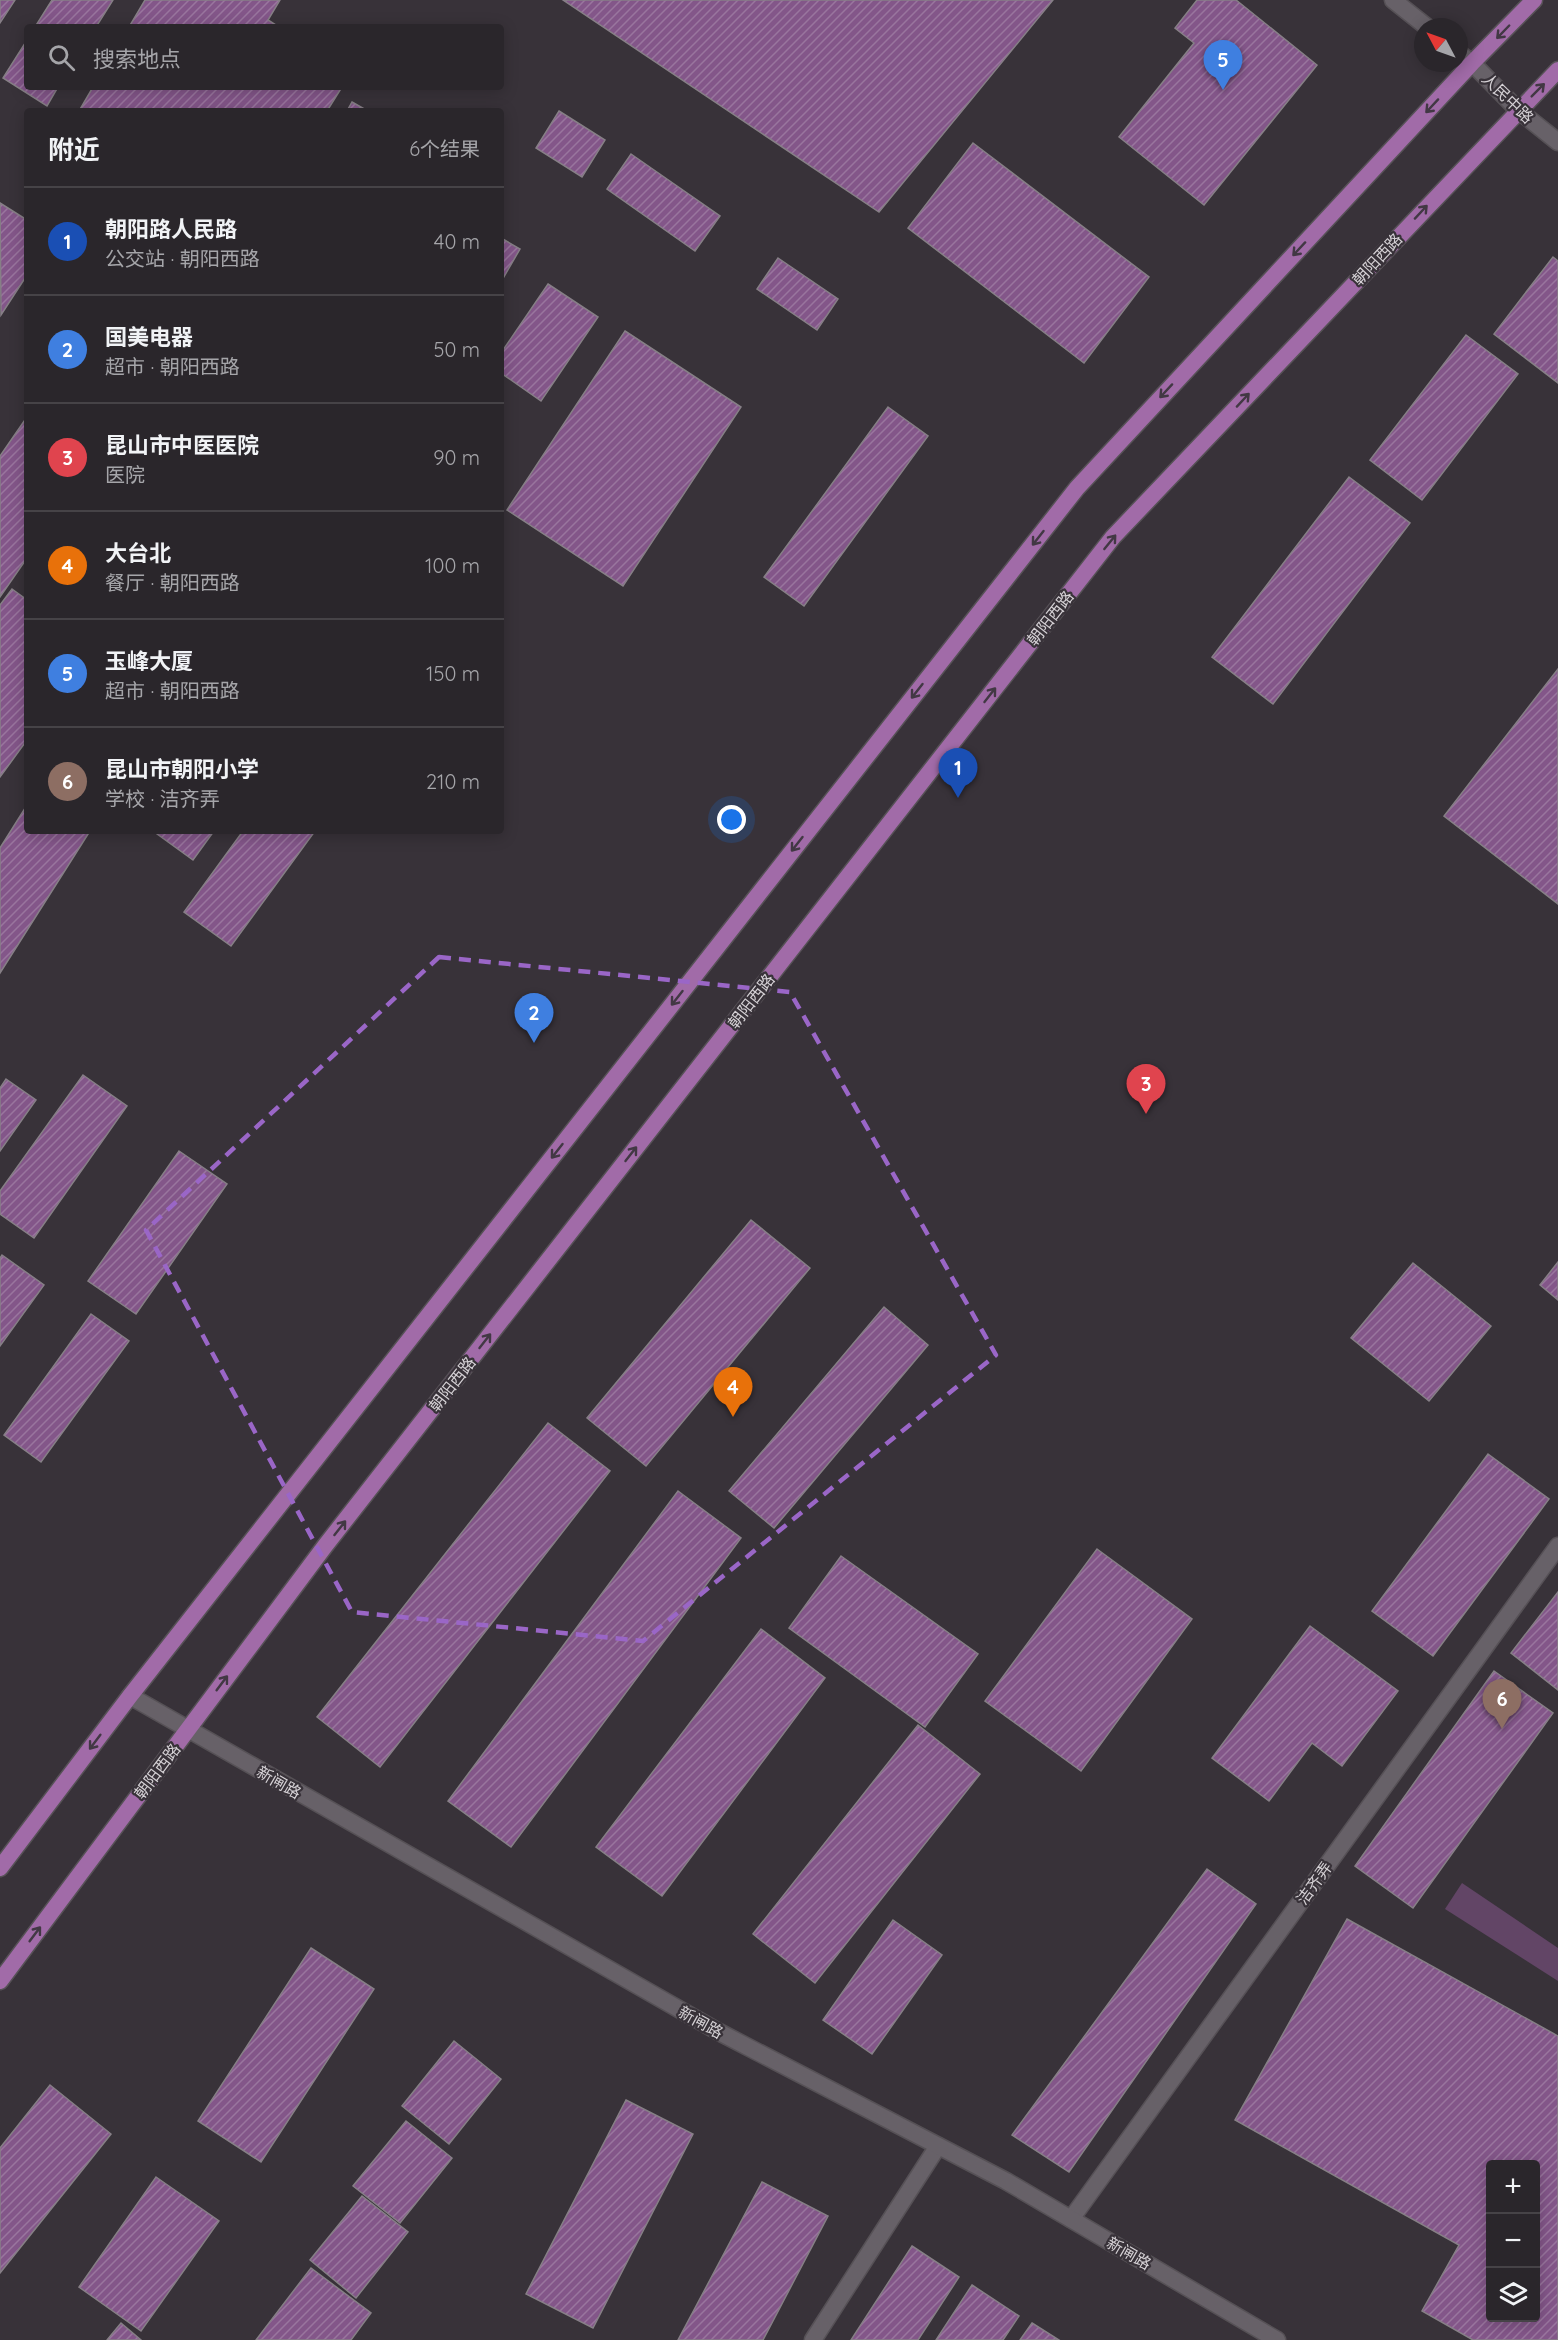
<!DOCTYPE html>
<html lang="zh">
<meta charset="utf-8">
<style>
body{margin:0;font-family:Quicksand,"Noto Sans SC",sans-serif;background:#322e33;color:#f1f3f6}
.controls{position:absolute;right:18px;bottom:18px;display:grid;overflow:hidden;border-radius:6px;box-shadow:0 3px 15px #0003}
.controls button{width:54px;height:54px;display:grid;place-items:center;padding:0;border:0;border-bottom:2px solid #464347;background:#2a262b;color:#f1f3f6;font:30px sans-serif}
.compass{position:absolute;left:1414px;top:18px;width:54px;height:54px;border-radius:50%;background:#2a262b;box-shadow:0 3px 15px #0003;rotate:311deg}
.you{position:absolute;left:732px;top:820px;width:21px;height:21px;margin:-15px;border:4px solid #fff;border-radius:50%;background:#1a73e8;box-shadow:0 0 0 9px #1a73e833}
.badge{display:grid;place-items:center;width:39px;height:39px;border-radius:50%;background:#bca0f2;color:#fff;font-size:20px;font-weight:700}
.pin{position:absolute;translate:-50% -50px;filter:drop-shadow(0 2px 3px #0008)}
.pin::after{content:'';position:absolute;top:32px;width:21px;height:18px;background:inherit;clip-path:polygon(0 0,100% 0,50% 100%)}
.list{margin:0;padding:0;list-style:none}
h2{display:flex;justify-content:space-between;align-items:center;height:78px;margin:0;padding:0 24px;font-size:26px}
h2 small{font-size:20px;font-weight:400;color:#a5a5a9}
.list li{display:grid;grid-template-columns:39px 1fr auto;gap:18px;align-items:center;box-sizing:border-box;height:108px;padding:0 24px;border-top:2px solid #464347}
.list b{display:block;font-size:22px;white-space:nowrap}
.list p{margin:0;font-size:20px;white-space:nowrap;color:#a5a5a9}
.list em{font-size:20px;font-style:normal;color:#a5a5a9}
.icon{flex:none;width:33px;height:33px;fill:none;stroke:currentColor;stroke-width:2;stroke-linecap:round;stroke-linejoin:round}
.map{position:relative;flex:none;width:1558px;height:2340px;overflow:hidden}
.search{position:absolute;background:#2a262b;box-shadow:0 3px 15px #0003;left:24px;top:24px;width:480px;height:66px;display:flex;align-items:center;gap:15px;box-sizing:border-box;padding:0 21px;border-radius:6px;color:#a5a5a9;font-size:22px}
.panel{position:absolute;background:#2a262b;box-shadow:0 3px 15px #0003;left:24px;top:108px;width:480px;height:726px;border-radius:6px}
.map>svg:first-child{display:block}
.green{fill:#624566}
.building{fill:url(#building-hatch);stroke:#867f86;stroke-width:1.5;fill-rule:evenodd}
.lines{fill:none;stroke-linecap:round;stroke-linejoin:round}
.minor-casing{stroke:#565156;stroke-width:19}
.tertiary-casing{stroke:#565156;stroke-width:19}
.secondary-casing{stroke:#565156;stroke-width:19}
.primary-casing{stroke:#565156;stroke-width:19}
.minor{stroke:#676168;stroke-width:16}
.tertiary{stroke:#676168;stroke-width:16}
.secondary{stroke:#676168;stroke-width:16}
.primary{stroke:#a16ba8;stroke-width:16}
.oneway{stroke:#423844}
.marked{fill:none;stroke:#9a66c7;stroke-width:4.5;stroke-dasharray:12 8;stroke-linejoin:round}
.labels{text-anchor:middle;dominant-baseline:central;stroke-width:4.5;stroke-linejoin:round;paint-order:stroke}
.street-label{font-size:16px;fill:#d5d1d5;stroke:#383239}
</style>
<div class="map">
<svg width="1558" height="2340" viewBox="0 0 1558 2340">
<defs>
<pattern id="building-hatch" width="6" height="6" patternUnits="userSpaceOnUse" patternTransform="scale(1.5)"><rect width="6" height="6" fill="#835689"/><path d="M-1 1l2-2M0 6l6-6M5 7l2-2" fill="none" stroke="#99759e"/></pattern>
</defs>
<rect width="100%" height="100%" fill="#383239"/>
<path class="green" d="M 1462,1883 L 1558,1948 L 1558,1981 L 1445,1909 Z"/>
<g class="building">
<path d="M 0,0 L 15,0 L 0,23 Z"/>
<path d="M 52,0 L 113,0 L 96,27 L 35,27 Z"/>
<path d="M 145,0 L 280,0 L 268,20 L 279,27 L 129,27 Z"/>
<path d="M 563,0 L 1053,0 L 879,212 Z"/>
<path d="M 1197,0 L 1236,0 L 1317,65 L 1204,205 L 1119,137 L 1194,43 L 1175,28 Z"/>
<path d="M 27,40 L 27,87 L 58,87 L 47,106 L 3,78 Z"/>
<path d="M 93,87 L 342,87 L 327,111 L 79,111 Z"/>
<path d="M 352,102 L 368,111 L 347,111 Z"/>
<path d="M 559,111 L 605,140 L 582,177 L 536,148 Z"/>
<path d="M 973,143 L 1149,277 L 1084,363 L 908,228 Z"/>
<path d="M 631,154 L 720,216 L 695,251 L 607,189 Z"/>
<path d="M 0,203 L 27,220 L 27,275 L 1,315 Z"/>
<path d="M 501,238 L 520,249 L 501,282 Z"/>
<path d="M 1553,257 L 1558,261 L 1558,383 L 1494,334 Z"/>
<path d="M 778,258 L 838,299 L 817,330 L 757,289 Z"/>
<path d="M 548,284 L 598,317 L 541,401 L 501,373 L 501,353 Z"/>
<path d="M 625,331 L 741,407 L 623,586 L 507,510 Z"/>
<path d="M 1466,335 L 1518,374 L 1422,500 L 1370,460 Z"/>
<path d="M 888,407 L 928,436 L 804,606 L 764,577 Z"/>
<path d="M 27,417 L 27,558 L 0,597 L 0,456 Z"/>
<path d="M 1349,477 L 1410,523 L 1273,704 L 1212,657 Z"/>
<path d="M 12,589 L 27,600 L 27,740 L 0,777 L 0,605 Z"/>
<path d="M 1558,669 L 1558,904 L 1444,816 Z"/>
<path d="M 27,805 L 27,831 L 90,831 L 0,973 L 0,848 Z"/>
<path d="M 153,831 L 214,831 L 193,860 Z"/>
<path d="M 243,831 L 315,831 L 231,946 L 184,912 Z"/>
<path d="M 83,1075 L 127,1106 L 34,1238 L 0,1214 L 0,1191 Z"/>
<path d="M 6,1079 L 36,1100 L 0,1151 L 0,1088 Z"/>
<path d="M 179,1151 L 227,1184 L 136,1314 L 88,1281 Z"/>
<path d="M 751,1220 L 810,1268 L 646,1466 L 587,1418 Z"/>
<path d="M 2,1255 L 44,1285 L 0,1346 L 0,1258 Z"/>
<path d="M 1558,1262 L 1558,1300 L 1540,1285 Z"/>
<path d="M 1413,1263 L 1491,1326 L 1429,1401 L 1351,1338 Z"/>
<path d="M 884,1307 L 928,1345 L 774,1528 L 729,1491 Z"/>
<path d="M 91,1314 L 129,1341 L 41,1462 L 4,1435 Z"/>
<path d="M 548,1423 L 610,1471 L 380,1767 L 317,1717 Z"/>
<path d="M 1488,1454 L 1549,1499 L 1433,1656 L 1372,1611 Z"/>
<path d="M 678,1491 L 741,1538 L 511,1847 L 448,1801 Z"/>
<path d="M 1097,1549 L 1192,1619 L 1081,1771 L 985,1701 Z"/>
<path d="M 841,1556 L 978,1654 L 925,1727 L 789,1628 Z"/>
<path d="M 1558,1592 L 1558,1690 L 1511,1653 Z"/>
<path d="M 1310,1626 L 1398,1691 L 1342,1766 L 1312,1743 L 1269,1801 L 1212,1758 Z"/>
<path d="M 761,1629 L 825,1678 L 662,1896 L 596,1847 Z"/>
<path d="M 1494,1671 L 1553,1713 L 1413,1908 L 1355,1866 Z"/>
<path d="M 918,1725 L 980,1774 L 815,1983 L 753,1934 Z"/>
<path d="M 1207,1869 L 1256,1904 L 1069,2172 L 1012,2135 Z"/>
<path d="M 1347,1919 L 1558,2036 L 1558,2340 L 1473,2340 L 1422,2311 L 1459,2245 L 1235,2120 ZM 1490,2164 L 1536,2164 L 1536,2318 L 1490,2318 Z"/>
<path d="M 893,1920 L 942,1955 L 872,2054 L 823,2020 Z"/>
<path d="M 311,1948 L 374,1989 L 261,2162 L 198,2121 Z"/>
<path d="M 454,2041 L 501,2079 L 449,2144 L 402,2106 Z"/>
<path d="M 50,2085 L 111,2134 L 0,2273 L 0,2148 Z"/>
<path d="M 626,2100 L 693,2134 L 593,2328 L 526,2294 Z"/>
<path d="M 406,2121 L 452,2158 L 400,2223 L 353,2186 Z"/>
<path d="M 156,2177 L 219,2221 L 141,2331 L 79,2287 Z"/>
<path d="M 762,2182 L 828,2216 L 763,2340 L 678,2340 Z"/>
<path d="M 362,2196 L 408,2232 L 356,2298 L 310,2260 Z"/>
<path d="M 912,2246 L 959,2277 L 918,2340 L 851,2340 Z"/>
<path d="M 311,2268 L 371,2313 L 351,2340 L 256,2340 Z"/>
<path d="M 972,2285 L 1019,2316 L 1003,2340 L 936,2340 Z"/>
<path d="M 121,2323 L 141,2340 L 107,2340 Z"/>
<path d="M 1032,2323 L 1059,2340 L 1020,2340 Z"/>
</g>
<g class="lines">
<g class="minor-casing">
<g id="minor">
<path d="M 1071,2219 L 1558,1546"/>
<path d="M 813,2340 L 938,2146"/>
</g>
</g>
<g class="tertiary-casing">
<g id="tertiary">
<path d="M 1518,110 L 1558,142"/>
<path d="M 130,1696 L 719,2032 L 1006,2181 L 1277,2340"/>
</g>
</g>
<g class="secondary-casing">
<g id="secondary">
<path d="M 1393,0 L 1427,27"/>
<path d="M 1459,53 L 1472,63 L 1518,110"/>
</g>
</g>
<g class="primary-casing">
<g id="primary">
<path d="M 0,1868 L 130,1696 L 1077,488 L 1472,63 L 1534,0"/>
<path d="M 0,1981 L 325,1546 L 1113,537 L 1558,70"/>
</g>
</g>
<use href="#minor" class="minor"/>
<use href="#tertiary" class="tertiary"/>
<use href="#secondary" class="secondary"/>
<use href="#primary" class="primary"/>
</g>
<defs><path id="oneway-shaft" d="M-6 0H5M1.5-3L5.5 0L1.5 3" fill="none" stroke-width="1.6" stroke-linecap="round" stroke-linejoin="round" transform="scale(1.5)"/></defs>
<g class="oneway">
<use href="#oneway-shaft" transform="translate(1503 32) rotate(134)"/>
<use href="#oneway-shaft" transform="translate(1538 90) rotate(-45)"/>
<use href="#oneway-shaft" transform="translate(1432 106) rotate(133)"/>
<use href="#oneway-shaft" transform="translate(1421 212) rotate(-47)"/>
<use href="#oneway-shaft" transform="translate(1299 249) rotate(133)"/>
<use href="#oneway-shaft" transform="translate(1166 391) rotate(133)"/>
<use href="#oneway-shaft" transform="translate(1243 400) rotate(-47)"/>
<use href="#oneway-shaft" transform="translate(1038 538) rotate(128)"/>
<use href="#oneway-shaft" transform="translate(1110 542) rotate(-51)"/>
<use href="#oneway-shaft" transform="translate(917 691) rotate(128)"/>
<use href="#oneway-shaft" transform="translate(990 695) rotate(-52)"/>
<use href="#oneway-shaft" transform="translate(797 844) rotate(128)"/>
<use href="#oneway-shaft" transform="translate(677 998) rotate(128)"/>
<use href="#oneway-shaft" transform="translate(557 1151) rotate(128)"/>
<use href="#oneway-shaft" transform="translate(631 1154) rotate(-52)"/>
<use href="#oneway-shaft" transform="translate(485 1341) rotate(-52)"/>
<use href="#oneway-shaft" transform="translate(340 1528) rotate(-52)"/>
<use href="#oneway-shaft" transform="translate(222 1683) rotate(-53)"/>
<use href="#oneway-shaft" transform="translate(95 1742) rotate(127)"/>
<use href="#oneway-shaft" transform="translate(35 1934) rotate(-53)"/>
</g>
<path class="marked" d="M 439,957 L 790,992 L 996,1355 L 643,1641 L 352,1612 L 146,1230 Z"/>
<g class="labels">
<g class="street-label">
<text transform="translate(1508 98) rotate(44)">人民中路</text>
<text transform="translate(1377 259) rotate(-47)">朝阳西路</text>
<text transform="translate(1050 618) rotate(-52)">朝阳西路</text>
<text transform="translate(751 1001) rotate(-52)">朝阳西路</text>
<text transform="translate(452 1384) rotate(-52)">朝阳西路</text>
<text transform="translate(157 1771) rotate(-53)">朝阳西路</text>
<text transform="translate(279 1782) rotate(30)">新闸路</text>
<text transform="translate(1314 1883) rotate(-54)">洁齐弄</text>
<text transform="translate(701 2022) rotate(29)">新闸路</text>
<text transform="translate(1129 2253) rotate(30)">新闸路</text>
</g>
</g>
</svg>
<div class="controls">
<button>+</button>
<button>−</button>
<button><svg class="icon" aria-label="layers" viewBox="0 0 24 24"><path d="M12 4l9 5-9 5-9-5zM3 14l9 5 9-5"/></svg></button>
</div>
<svg class="compass" viewBox="-18 -18 36 36"><path d="M0-13l5 13h-10z" fill="#e53935"/><path d="M0 13l5-13h-10z" fill="#a5a5a9"/></svg>
<div class="you"></div>
<div class="pin badge" style="left:958px;top:798px;background:#1a4fb4">1</div>
<div class="pin badge" style="left:534px;top:1043px;background:#3f7fe0">2</div>
<div class="pin badge" style="left:1146px;top:1114px;background:#e0444e">3</div>
<div class="pin badge" style="left:733px;top:1417px;background:#e8710a">4</div>
<div class="pin badge" style="left:1223px;top:90px;background:#3f7fe0">5</div>
<div class="pin badge" style="left:1502px;top:1729px;background:#8d6e63">6</div>
<div class="search"><svg class="icon" aria-label="search" viewBox="0 0 24 24"><circle cx="10" cy="10" r="6"/><path d="M15 15l6 6"/></svg>搜索地点</div>
<section class="panel">
<h2>附近<small>6个结果</small></h2>
<ul class="list">
<li><span class="badge" style="background:#1a4fb4">1</span><div><b>朝阳路人民路</b><p>公交站 · 朝阳西路</p></div><em>40 m</em></li>
<li><span class="badge" style="background:#3f7fe0">2</span><div><b>国美电器</b><p>超市 · 朝阳西路</p></div><em>50 m</em></li>
<li><span class="badge" style="background:#e0444e">3</span><div><b>昆山市中医医院</b><p>医院</p></div><em>90 m</em></li>
<li><span class="badge" style="background:#e8710a">4</span><div><b>大台北</b><p>餐厅 · 朝阳西路</p></div><em>100 m</em></li>
<li><span class="badge" style="background:#3f7fe0">5</span><div><b>玉峰大厦</b><p>超市 · 朝阳西路</p></div><em>150 m</em></li>
<li><span class="badge" style="background:#8d6e63">6</span><div><b>昆山市朝阳小学</b><p>学校 · 洁齐弄</p></div><em>210 m</em></li>
</ul>
</section>
</div>
